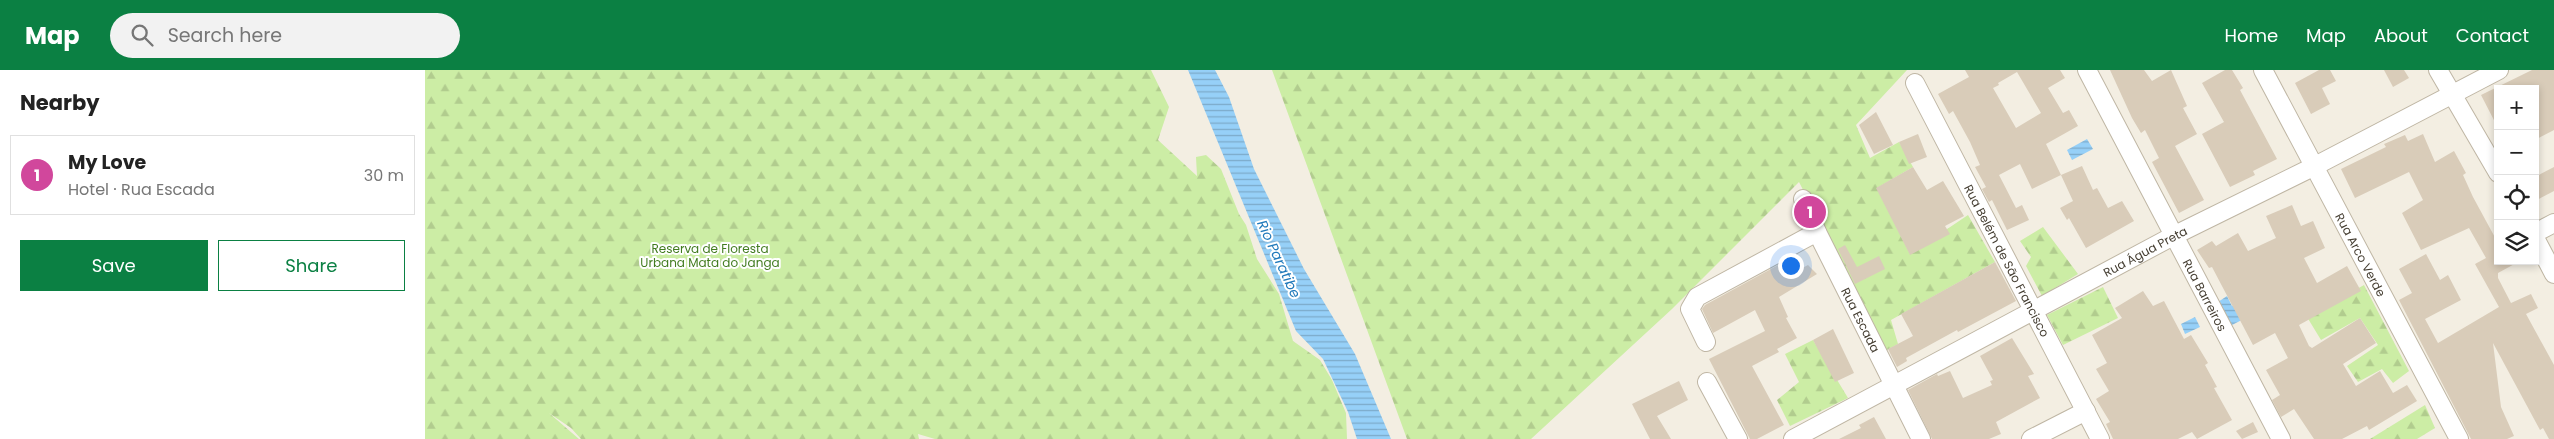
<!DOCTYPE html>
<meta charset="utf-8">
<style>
body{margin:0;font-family:Poppins,sans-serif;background:#f2f2f2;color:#222}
.controls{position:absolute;right:15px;top:15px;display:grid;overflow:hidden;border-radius:0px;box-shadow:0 2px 8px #0003}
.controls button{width:45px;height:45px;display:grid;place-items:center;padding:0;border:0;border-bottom:1px solid #e0e0e0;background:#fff;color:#222;font:25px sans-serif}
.you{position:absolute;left:1365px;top:195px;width:18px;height:18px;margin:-12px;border:4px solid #fff;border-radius:50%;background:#1a73e8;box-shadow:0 0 0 8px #1a73e833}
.badge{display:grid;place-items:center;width:32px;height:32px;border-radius:50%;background:#0b8043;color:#fff;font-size:16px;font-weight:700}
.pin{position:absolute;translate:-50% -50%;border:2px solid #fff;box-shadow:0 1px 5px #0006}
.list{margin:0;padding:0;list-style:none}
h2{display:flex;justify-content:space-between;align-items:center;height:65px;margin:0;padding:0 20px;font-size:21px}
h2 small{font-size:16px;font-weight:400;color:#767676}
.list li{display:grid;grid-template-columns:32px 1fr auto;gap:15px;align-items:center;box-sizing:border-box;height:80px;margin:0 10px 10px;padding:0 10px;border:1px solid #e0e0e0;border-radius:0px}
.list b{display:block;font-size:19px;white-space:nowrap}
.list p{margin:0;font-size:16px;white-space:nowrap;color:#767676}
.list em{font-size:16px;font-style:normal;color:#767676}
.actions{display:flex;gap:10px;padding:15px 20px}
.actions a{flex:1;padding:11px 0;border:1px solid #0b8043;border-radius:0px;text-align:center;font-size:18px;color:#0b8043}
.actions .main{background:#0b8043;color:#fff}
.icon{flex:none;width:28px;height:28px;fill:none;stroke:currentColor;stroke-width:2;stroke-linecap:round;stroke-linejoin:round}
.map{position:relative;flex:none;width:2129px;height:369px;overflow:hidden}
header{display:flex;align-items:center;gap:30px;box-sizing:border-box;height:70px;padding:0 25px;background:#0b8043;color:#fff}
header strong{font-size:24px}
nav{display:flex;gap:28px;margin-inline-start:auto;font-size:18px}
.search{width:350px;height:45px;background:#f2f2f2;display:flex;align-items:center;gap:12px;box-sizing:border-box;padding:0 18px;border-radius:28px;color:#767676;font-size:19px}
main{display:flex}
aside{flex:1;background:#fff}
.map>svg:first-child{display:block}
.forest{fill:url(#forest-firs)}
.water{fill:url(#water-rules)}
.building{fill:#d9ccb9;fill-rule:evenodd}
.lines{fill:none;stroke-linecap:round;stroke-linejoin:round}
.minor-casing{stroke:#bfb6a4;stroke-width:20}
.minor{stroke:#fff;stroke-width:18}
.labels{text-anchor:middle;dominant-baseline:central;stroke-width:4;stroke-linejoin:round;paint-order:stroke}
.park-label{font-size:12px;fill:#427c20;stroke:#fff}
.street-label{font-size:12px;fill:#453e32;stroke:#fff}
.water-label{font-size:14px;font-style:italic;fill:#217abb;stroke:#fff}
</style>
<header>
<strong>Map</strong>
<div class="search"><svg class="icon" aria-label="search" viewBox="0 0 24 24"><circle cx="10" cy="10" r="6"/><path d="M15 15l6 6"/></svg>Search here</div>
<nav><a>Home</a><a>Map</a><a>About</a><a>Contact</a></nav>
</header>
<main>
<aside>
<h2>Nearby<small></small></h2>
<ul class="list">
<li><span class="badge" style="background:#d1479c">1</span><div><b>My Love</b><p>Hotel · Rua Escada</p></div><em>30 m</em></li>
</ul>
<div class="actions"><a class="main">Save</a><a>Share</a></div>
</aside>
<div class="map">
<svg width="2129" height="369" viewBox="0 0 2129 369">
<defs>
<pattern id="forest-firs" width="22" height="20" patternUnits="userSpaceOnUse" patternTransform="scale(1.25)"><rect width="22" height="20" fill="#cceda5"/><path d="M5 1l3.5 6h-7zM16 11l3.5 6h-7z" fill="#b1cc8e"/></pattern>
<pattern id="water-rules" width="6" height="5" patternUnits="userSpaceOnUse" patternTransform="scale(1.25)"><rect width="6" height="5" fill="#96d0f8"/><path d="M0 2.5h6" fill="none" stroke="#7caac9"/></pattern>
</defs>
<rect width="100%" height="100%" fill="#f3eee2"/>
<g class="forest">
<path d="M 0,0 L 726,0 L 744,37 L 733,70 L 772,106 L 771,87 L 781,85 L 796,99 L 814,144 L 821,155 L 832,189 L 854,224 L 868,271 L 895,290 L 907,310 L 921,343 L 922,369 L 510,369 L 493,364 L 494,369 L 156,369 L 146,358 L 124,343 L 154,369 L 0,369 Z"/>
<path d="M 847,0 L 1482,0 L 1431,55 L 1445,88 L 1474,72 L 1488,97 L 1452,118 L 1485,184 L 1543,145 L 1570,192 L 1466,250 L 1473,274 L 1460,281 L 1374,112 L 1247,239 L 1106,369 L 982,369 Z"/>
<path d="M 1618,157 L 1653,204 L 1617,226 L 1601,196 L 1606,187 L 1595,171 Z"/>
<path d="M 1939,215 L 1984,301 L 1968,313 L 1957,299 L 1933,312 L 1922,296 L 1953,275 L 1935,248 L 1896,270 L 1882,247 Z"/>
<path d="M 1678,217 L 1693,248 L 1638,275 L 1622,245 Z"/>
<path d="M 1388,270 L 1423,328 L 1365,356 L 1352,330 L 1374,312 L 1360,284 Z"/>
<path d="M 2000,335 L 2010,358 L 1992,369 L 1945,369 Z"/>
</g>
<g class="water">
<path d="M 763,0 L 790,0 L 804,27 L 829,99 L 879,199 L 930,284 L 966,369 L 932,369 L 923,342 L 898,289 L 871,261 Z"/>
<path d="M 1662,69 L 1668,79 L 1647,90 L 1642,80 Z"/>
<path d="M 1802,226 L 1807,236 L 1852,232 L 1807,255 L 1793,232 Z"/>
<path d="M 1770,247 L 1775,257 L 1760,264 L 1756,254 Z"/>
</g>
<g class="building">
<path d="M 1540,0 L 1635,0 L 1640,8 L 1623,18 L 1638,43 L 1644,40 L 1653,56 L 1621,74 L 1636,105 L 1607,119 L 1595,94 L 1574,105 L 1591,138 L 1597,135 L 1604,150 L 1582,160 L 1567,130 L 1564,132 L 1557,119 L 1561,117 L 1550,97 L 1555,95 L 1545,72 L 1528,41 L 1524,44 L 1513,24 L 1544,7 ZM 1592,2 L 1616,43 L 1591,58 L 1568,18 L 1574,15 L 1573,13 Z"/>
<path d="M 1685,0 L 1719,0 L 1727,11 L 1746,0 L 1762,36 L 1758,38 L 1772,64 L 1750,76 L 1779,130 L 1754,143 L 1727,92 L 1734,88 L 1720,60 L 1716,63 L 1707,48 Z"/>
<path d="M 1800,0 L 1807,0 L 1818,18 L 1815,20 L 1852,89 L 1828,101 L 1830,105 L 1805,117 L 1777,64 L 1799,52 L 1777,13 Z"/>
<path d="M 1894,0 L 1905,0 L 1911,11 L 1897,18 L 1905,34 L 1886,44 L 1870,13 Z"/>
<path d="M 1959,0 L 1979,0 L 1984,8 L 1968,17 Z"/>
<path d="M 2107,0 L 2129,0 L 2129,60 L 2110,70 L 2110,19 L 2073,19 L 2073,58 L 2056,25 Z"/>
<path d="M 1451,42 L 1468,75 L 1449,84 L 1434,55 Z"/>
<path d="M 1493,64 L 1502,87 L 1484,94 L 1474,72 Z"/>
<path d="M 1998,64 L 2010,92 L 2029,81 L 2041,103 L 2038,105 L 2048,127 L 2073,173 L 2073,191 L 2095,191 L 2073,203 L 2073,208 L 2086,233 L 2106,224 L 2113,238 L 2101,244 L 2129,295 L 2129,369 L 2124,369 L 2118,358 L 2115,360 L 2068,273 L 2076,337 L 2089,366 L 2082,369 L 2046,369 L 1974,230 L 1987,223 L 1974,199 L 2001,184 L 2015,210 L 2023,205 L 2036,230 L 2000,249 L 2013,273 L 2074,237 L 2050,194 L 2061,188 L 2044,158 L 1996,180 L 1977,143 L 1998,130 L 1984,102 L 1930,128 L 1916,99 L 1961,77 L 1959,74 L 1980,65 L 1983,71 Z"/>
<path d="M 1657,96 L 1668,120 L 1672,118 L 1683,138 L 1697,131 L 1709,151 L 1661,178 L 1644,148 L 1642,150 L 1635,138 L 1648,131 L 1636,105 Z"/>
<path d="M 1488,97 L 1502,120 L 1518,111 L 1539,146 L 1520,156 L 1525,164 L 1485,185 L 1451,118 Z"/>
<path d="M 2129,97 L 2129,121 L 2110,131 L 2110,107 Z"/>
<path d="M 1867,135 L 1876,156 L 1888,151 L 1900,178 L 1879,188 L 1892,213 L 1922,196 L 1936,221 L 1874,255 L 1884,276 L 1887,278 L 1935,248 L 1951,273 L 1918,294 L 1931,316 L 1955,301 L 1968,323 L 1982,315 L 1992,331 L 1944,360 L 1942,356 L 1917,369 L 1889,369 L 1869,339 L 1856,347 L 1847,330 L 1855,325 L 1841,300 L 1863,288 L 1850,263 L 1828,275 L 1787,197 L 1784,198 L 1772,180 L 1787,171 L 1791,176 L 1813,163 L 1823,181 L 1851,168 L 1841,146 Z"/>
<path d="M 1420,175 L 1432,197 L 1454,186 L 1460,199 L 1430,214 L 1413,179 Z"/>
<path d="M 1570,192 L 1591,231 L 1533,262 L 1532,260 L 1481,288 L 1482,291 L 1472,297 L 1463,279 L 1488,266 L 1476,244 Z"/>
<path d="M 1357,193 L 1364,205 L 1383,195 L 1392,204 L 1354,227 L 1363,247 L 1361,248 L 1372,268 L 1352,279 L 1354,282 L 1327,296 L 1359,355 L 1332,369 L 1325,369 L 1284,289 L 1340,261 L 1330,240 L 1288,263 L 1277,239 L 1280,235 Z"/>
<path d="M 1718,221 L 1728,236 L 1739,231 L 1759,269 L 1766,265 L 1783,293 L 1780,295 L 1792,317 L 1789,318 L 1807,350 L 1772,369 L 1767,362 L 1753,369 L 1688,369 L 1681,354 L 1685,352 L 1671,329 L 1684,321 L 1671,299 L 1682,293 L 1667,265 L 1697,248 L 1690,238 Z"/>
<path d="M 1408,259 L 1429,303 L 1410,312 L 1388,270 Z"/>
<path d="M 1587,268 L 1609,304 L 1603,306 L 1615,328 L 1571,352 L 1576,364 L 1564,369 L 1507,369 L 1483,320 L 1512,304 L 1513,306 L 1525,301 L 1538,328 L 1567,315 L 1565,311 L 1568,310 L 1555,286 Z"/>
<path d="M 1254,311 L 1263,330 L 1232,346 L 1246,369 L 1225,369 L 1207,334 Z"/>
<path d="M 1449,347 L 1461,369 L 1414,369 L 1436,358 L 1434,355 Z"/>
<path d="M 1828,352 L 1833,362 L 1817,369 L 1811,361 Z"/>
</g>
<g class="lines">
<g class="minor-casing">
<g id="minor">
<path id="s1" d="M 1662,0 L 1856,369"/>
<path id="s2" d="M 1838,0 L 2034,369"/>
<path d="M 2013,0 L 2073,103"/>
<path id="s3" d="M 1490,13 L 1675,369"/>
<path id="s4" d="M 1378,129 L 1392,162 L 1496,369"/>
<path d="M 2110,163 L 2129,153"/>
<path d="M 2110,168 L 2129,204"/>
<path d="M 1281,272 L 1265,239 L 1272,227 L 1392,162"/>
<path d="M 1282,312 L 1313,369"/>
<path id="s5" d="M 1368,369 L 1750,165 L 1890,96 L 2074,0"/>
<path d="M 1606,369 L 1661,341"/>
</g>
</g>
<use href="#minor" class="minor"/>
</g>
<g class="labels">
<g class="park-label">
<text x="285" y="178">Reserva de Floresta<tspan x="285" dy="14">Urbana Mata do Janga</tspan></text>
</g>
<g class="street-label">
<text stroke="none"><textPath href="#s5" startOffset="399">Rua Água Preta</textPath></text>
<text stroke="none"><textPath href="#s2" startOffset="209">Rua Arco Verde</textPath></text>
<text stroke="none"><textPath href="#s3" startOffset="200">Rua Belém de São Francisco</textPath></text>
<text stroke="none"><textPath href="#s1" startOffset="254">Rua Barreiros</textPath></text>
<text stroke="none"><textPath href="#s4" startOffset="134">Rua Escada</textPath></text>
</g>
<g class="water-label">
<text transform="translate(854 189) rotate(65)">Rio Paratibe</text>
</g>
</g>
</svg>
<div class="controls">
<button>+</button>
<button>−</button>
<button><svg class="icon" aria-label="locate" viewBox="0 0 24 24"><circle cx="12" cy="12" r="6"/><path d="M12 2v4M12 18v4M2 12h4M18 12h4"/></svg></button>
<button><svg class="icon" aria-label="layers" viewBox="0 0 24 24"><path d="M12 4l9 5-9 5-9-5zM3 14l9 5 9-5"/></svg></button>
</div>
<div class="you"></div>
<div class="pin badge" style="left:1385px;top:142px;background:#d1479c">1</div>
</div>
</main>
